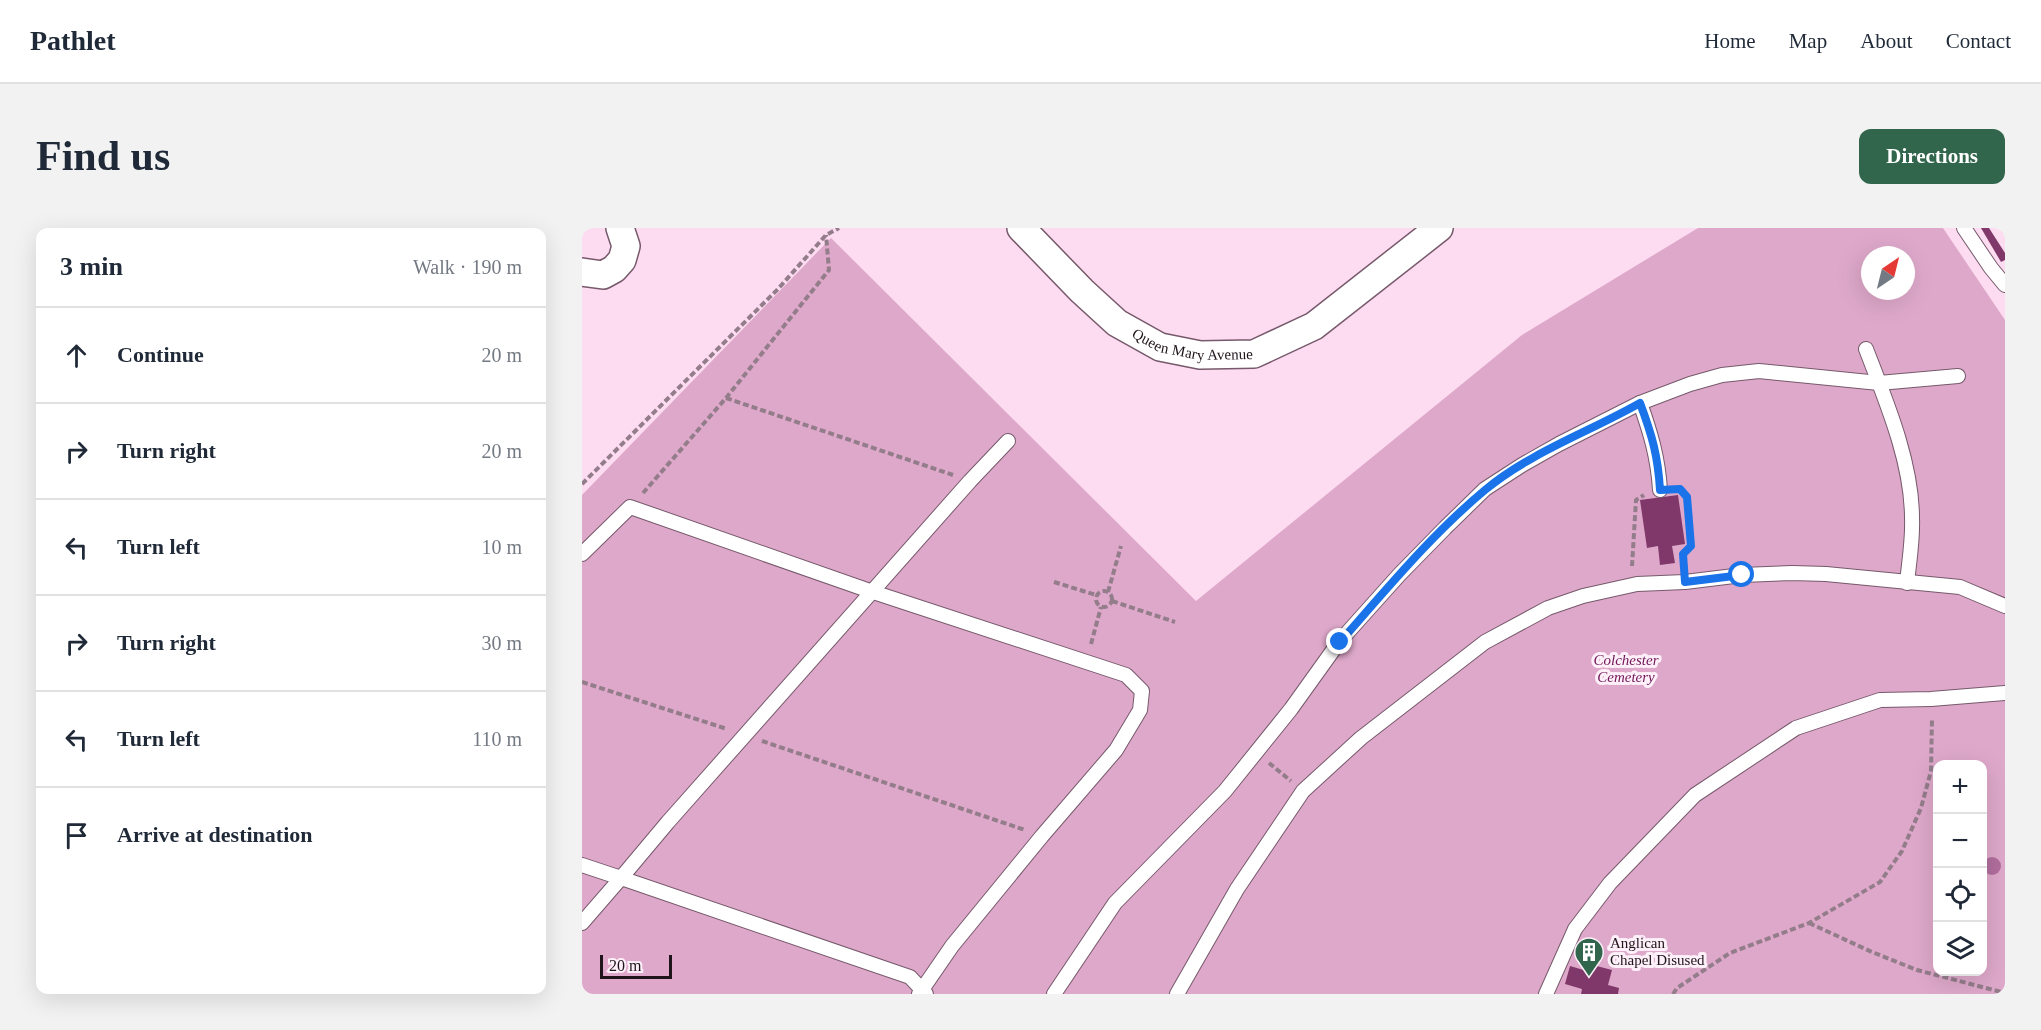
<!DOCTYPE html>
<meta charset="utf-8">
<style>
body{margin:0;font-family:"Times New Roman",serif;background:#f2f2f3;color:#1f2937}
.controls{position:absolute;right:18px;bottom:18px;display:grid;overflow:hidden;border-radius:12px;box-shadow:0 6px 24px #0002}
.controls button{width:54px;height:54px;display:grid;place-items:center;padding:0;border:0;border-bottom:2px solid #e0e1e3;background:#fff;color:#1f2937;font:30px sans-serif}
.compass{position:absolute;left:1279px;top:18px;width:54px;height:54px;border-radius:50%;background:#fff;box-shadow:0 6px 24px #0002;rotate:35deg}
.scale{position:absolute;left:18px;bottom:15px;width:72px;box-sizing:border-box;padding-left:6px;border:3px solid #20141b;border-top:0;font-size:16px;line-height:21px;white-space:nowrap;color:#20141b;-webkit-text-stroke:4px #fdf0f8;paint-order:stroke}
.stop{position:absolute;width:18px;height:18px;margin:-14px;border:4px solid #1a73e8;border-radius:50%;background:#fff}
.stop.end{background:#1a73e8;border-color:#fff;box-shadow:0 2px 6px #0008}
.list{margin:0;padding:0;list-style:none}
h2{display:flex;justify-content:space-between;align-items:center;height:78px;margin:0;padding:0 24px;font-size:26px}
h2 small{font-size:20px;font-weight:400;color:#747a83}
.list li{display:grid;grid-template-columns:39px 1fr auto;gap:18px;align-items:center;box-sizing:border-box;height:96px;padding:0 24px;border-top:2px solid #e0e1e3}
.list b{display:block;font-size:22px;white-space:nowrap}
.list em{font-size:20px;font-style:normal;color:#747a83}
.icon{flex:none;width:33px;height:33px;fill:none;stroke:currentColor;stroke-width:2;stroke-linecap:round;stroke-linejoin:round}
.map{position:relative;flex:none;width:1423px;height:766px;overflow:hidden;border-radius:12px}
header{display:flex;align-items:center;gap:36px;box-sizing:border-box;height:84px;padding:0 30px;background:#fff;border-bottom:2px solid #e0e1e3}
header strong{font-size:28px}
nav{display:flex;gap:33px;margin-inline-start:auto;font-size:21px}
.intro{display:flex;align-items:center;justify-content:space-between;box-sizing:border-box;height:144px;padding:0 36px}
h1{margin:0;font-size:42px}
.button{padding:15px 27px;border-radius:12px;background:#31664c;color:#fff;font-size:21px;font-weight:700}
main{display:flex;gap:36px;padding:0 36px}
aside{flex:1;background:#fff;border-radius:12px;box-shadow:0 6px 24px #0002}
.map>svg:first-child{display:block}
.green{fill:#dea8ca;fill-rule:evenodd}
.building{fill:#7f3869}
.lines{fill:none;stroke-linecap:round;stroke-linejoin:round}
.service-casing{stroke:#76596b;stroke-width:16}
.minor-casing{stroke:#76596b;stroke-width:30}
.path{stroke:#947d8b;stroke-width:4;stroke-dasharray:6 3;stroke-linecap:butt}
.service{stroke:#fff;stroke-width:14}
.minor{stroke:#fff;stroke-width:27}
.tree{fill:#b16e9e}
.route{stroke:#1a73e8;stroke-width:8}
.labels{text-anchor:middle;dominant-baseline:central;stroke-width:6;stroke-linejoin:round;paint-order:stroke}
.street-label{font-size:15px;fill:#20141b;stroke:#fdf0f8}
.park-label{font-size:15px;font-style:italic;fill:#72155a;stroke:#fdf0f8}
.poi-label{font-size:15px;fill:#20141b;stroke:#fdf0f8;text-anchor:start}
</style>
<header>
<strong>Pathlet</strong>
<nav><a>Home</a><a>Map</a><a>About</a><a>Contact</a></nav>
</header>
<div class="intro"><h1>Find us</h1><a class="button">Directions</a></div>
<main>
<aside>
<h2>3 min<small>Walk · 190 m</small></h2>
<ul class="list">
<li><svg class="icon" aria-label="ahead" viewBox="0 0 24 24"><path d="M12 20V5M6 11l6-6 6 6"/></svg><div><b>Continue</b></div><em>20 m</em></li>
<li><svg class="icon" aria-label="right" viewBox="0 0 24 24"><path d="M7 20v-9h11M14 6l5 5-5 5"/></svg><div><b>Turn right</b></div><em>20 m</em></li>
<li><svg class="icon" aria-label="left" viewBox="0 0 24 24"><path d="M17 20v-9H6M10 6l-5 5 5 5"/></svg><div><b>Turn left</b></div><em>10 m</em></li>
<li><svg class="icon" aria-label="right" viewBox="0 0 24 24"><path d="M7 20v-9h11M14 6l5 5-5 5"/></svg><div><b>Turn right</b></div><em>30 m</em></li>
<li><svg class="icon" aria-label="left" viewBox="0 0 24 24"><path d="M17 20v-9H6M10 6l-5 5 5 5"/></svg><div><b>Turn left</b></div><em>110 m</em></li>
<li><svg class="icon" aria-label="arrive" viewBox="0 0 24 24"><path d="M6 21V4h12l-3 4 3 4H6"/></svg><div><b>Arrive at destination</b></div></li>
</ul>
</aside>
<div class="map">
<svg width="1423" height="766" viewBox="0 0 1423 766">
<rect width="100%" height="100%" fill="#fddbf0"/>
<path class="green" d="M 1116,0 L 1361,0 L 1423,92 L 1423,766 L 0,766 L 0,267 L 249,10 L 614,373 L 940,107 ZM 1288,27 L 1324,27 L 1324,63 L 1288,63 ZM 1356,536 L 1400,536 L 1400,744 L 1356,744 Z"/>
<g class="building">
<path d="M 1399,0 L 1407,0 L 1423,25 L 1423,32 L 1419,34 Z"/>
<path d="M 1096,267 L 1103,316 L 1090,318 L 1093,335 L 1078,337 L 1076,318 L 1065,320 L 1058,272 Z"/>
<path d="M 1007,736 L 1030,742 L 1026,757 L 1037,760 L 1036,766 L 999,766 L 1000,761 L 983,756 L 988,738 L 1005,743 Z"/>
</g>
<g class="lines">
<g class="service-casing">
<g id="service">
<path d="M 1382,0 L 1409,40 L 1423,57"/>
<path d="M 1284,121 C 1304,173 1330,234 1330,290 C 1331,312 1327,334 1325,355"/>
<path d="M 1078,262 C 1076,230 1069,206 1058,175 L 1108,156 L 1140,147 L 1177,143 L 1297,155 L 1376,148"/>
<path d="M 0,326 L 48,279 L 291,364 L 544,447 L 560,463 L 558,482 L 534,522 L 460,608 L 370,718 L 337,766"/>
<path d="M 0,637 L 39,650 L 86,594 L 388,253 L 426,213"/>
<path d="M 0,695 L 39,650 L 328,749 L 344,766"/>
<path d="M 472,766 L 533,675 L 643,563 L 709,481 L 757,414 L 817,347 L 863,300 L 903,261 L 940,237 L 977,216 L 1058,175"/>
<path d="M 595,766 L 655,661 L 721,563 L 779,510 L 903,414 L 966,380 L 1001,368 L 1055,356 L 1103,354 L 1160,347 L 1210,345 L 1244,346 L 1378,359 L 1423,378"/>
<path d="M 964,766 L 993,701 L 1028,655 L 1113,567 L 1214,500 L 1298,472 L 1349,471 L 1423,465"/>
</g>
</g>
<g class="minor-casing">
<g id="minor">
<path id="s1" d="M 439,0 L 500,63 L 535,95 L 578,119 L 618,127 L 672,126 L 732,98 L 857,0"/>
<path d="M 0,44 L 21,47 L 32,41 L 40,32 L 44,18 L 38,0"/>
</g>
</g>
<g class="path">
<path d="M 144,170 L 371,247"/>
<path d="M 0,256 L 196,61 L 244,7 L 257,0"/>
<path d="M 1096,261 C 1112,272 1108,300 1109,318 L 1101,326 L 1102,336"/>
<path d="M 61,265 L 144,170 L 247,42 L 244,7"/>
<path d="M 1050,338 L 1054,272 L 1062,267"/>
<path d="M 472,354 L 514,367"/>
<circle cx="522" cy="371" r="8"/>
<path d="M 526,364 L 539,318"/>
<path d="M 530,373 L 593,394"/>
<path d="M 509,416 L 519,379"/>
<path d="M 0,454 L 145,501"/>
<path d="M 180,513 L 443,602"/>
<path d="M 687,535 L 709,553"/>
<path d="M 1227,695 L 1290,724 L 1335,742 L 1423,765"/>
<path d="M 1091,766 L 1095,760 L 1148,725 L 1227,695 L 1298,654 L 1320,623 L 1339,580 L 1349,543 L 1350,490"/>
</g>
<use href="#service" class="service"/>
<use href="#minor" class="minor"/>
</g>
<circle class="tree" cx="1410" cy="638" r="9"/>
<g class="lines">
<path class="route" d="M 758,414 C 804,362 849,307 903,262 C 949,224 1007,204 1058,175 C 1070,207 1076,228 1078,262 L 1098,261 L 1105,269 L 1109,318 L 1101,326 L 1103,354 L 1160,347"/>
</g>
<defs>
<g id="building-pin" transform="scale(1.5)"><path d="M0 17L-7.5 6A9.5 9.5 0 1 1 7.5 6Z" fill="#31664c" stroke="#fdf0f8"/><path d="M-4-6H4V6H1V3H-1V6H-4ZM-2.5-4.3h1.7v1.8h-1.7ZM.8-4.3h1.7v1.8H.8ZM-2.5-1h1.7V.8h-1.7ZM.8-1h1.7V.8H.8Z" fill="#fff"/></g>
</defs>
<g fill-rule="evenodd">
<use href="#building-pin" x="1007" y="724"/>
</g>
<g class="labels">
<g class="street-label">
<text stroke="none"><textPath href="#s1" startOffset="216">Queen Mary Avenue</textPath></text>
</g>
<g class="park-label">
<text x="1044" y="432">Colchester<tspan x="1044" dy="17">Cemetery</tspan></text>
</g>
<g class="poi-label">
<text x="1028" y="715">Anglican<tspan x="1028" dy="17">Chapel Disused</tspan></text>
</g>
</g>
</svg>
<div class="controls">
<button>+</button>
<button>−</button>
<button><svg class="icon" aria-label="locate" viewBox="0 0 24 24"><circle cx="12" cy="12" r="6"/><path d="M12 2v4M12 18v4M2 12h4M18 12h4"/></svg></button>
<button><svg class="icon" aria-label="layers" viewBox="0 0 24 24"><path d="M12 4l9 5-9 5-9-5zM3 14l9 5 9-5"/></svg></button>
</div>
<svg class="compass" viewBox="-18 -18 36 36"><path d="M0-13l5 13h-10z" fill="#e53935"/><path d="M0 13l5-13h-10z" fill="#747a83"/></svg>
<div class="scale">20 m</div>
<div class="stop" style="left:1160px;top:347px"></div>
<div class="stop end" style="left:758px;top:414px"></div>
</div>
</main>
